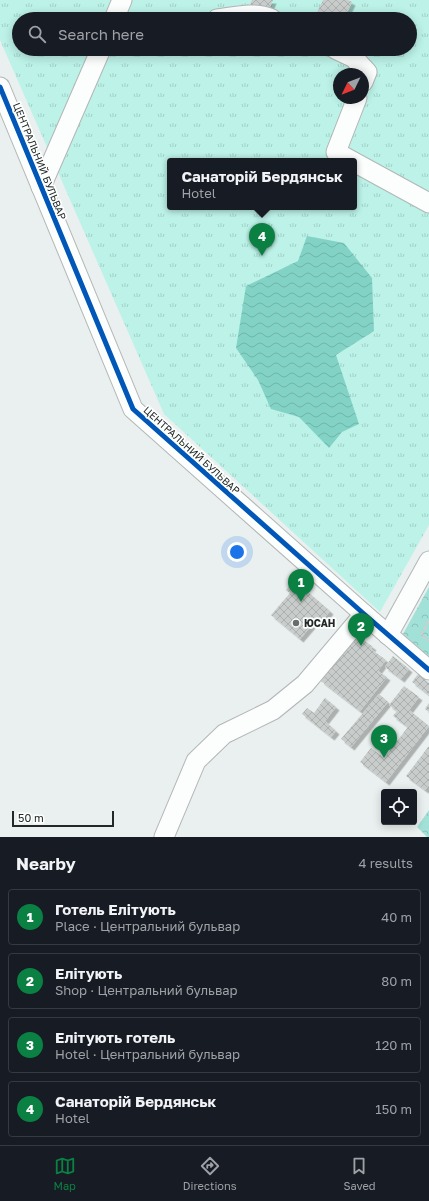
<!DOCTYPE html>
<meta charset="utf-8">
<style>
body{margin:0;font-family:"Golos Text",sans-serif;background:#242831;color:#f1f3f6}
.controls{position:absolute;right:12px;bottom:12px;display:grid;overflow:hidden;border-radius:4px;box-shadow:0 2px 10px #0003}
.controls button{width:36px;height:36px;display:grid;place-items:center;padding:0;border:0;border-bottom:1px solid #363941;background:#171b24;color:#f1f3f6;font:20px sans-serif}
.compass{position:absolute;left:333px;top:68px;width:36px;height:36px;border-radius:50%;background:#171b24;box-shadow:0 2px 10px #0003;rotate:227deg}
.scale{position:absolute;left:12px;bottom:10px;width:102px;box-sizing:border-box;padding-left:4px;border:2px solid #232827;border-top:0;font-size:11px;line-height:14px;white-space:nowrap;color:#232827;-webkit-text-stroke:3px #fcfffe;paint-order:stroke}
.you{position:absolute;left:237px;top:552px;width:14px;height:14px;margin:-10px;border:3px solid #fff;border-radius:50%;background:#1a73e8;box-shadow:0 0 0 6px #1a73e833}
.badge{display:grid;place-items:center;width:26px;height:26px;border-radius:50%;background:#0b8043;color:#fff;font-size:13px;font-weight:700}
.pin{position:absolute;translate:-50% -33px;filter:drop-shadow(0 1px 2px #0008)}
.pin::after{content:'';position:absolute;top:21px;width:14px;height:12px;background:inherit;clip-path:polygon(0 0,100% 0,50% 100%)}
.popup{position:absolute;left:167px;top:158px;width:190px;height:52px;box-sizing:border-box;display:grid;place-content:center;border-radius:4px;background:#171b24;filter:drop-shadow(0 1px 3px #0005);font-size:13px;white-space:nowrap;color:#9ea1a6}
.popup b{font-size:15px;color:#f1f3f6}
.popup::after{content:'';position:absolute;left:50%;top:100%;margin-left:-8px;border:8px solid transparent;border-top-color:#171b24}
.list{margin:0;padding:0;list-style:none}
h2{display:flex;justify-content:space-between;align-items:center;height:52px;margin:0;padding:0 16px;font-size:17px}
h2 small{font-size:13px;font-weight:400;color:#9ea1a6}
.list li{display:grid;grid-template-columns:26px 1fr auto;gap:12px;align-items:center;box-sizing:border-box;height:56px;margin:0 8px 8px;padding:0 8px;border:1px solid #363941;border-radius:4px}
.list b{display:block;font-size:15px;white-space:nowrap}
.list p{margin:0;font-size:13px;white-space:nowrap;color:#9ea1a6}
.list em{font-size:13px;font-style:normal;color:#9ea1a6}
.icon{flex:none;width:22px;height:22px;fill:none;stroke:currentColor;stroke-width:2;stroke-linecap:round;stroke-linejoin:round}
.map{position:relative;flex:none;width:429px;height:837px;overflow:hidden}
.search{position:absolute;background:#171b24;box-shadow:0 2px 10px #0003;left:12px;right:12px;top:12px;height:44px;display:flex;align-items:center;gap:10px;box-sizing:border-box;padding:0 14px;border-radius:22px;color:#9ea1a6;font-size:15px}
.sheet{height:308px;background:#171b24}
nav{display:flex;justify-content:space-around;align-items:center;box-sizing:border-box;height:56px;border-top:1px solid #363941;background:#171b24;font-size:11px;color:#9ea1a6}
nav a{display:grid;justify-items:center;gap:2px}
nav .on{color:#0b8043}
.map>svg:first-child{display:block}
.grass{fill:url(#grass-tufts);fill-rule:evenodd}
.forest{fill:url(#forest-crowns)}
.water{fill:url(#water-waves)}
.building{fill:url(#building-cross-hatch);filter:url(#shadow)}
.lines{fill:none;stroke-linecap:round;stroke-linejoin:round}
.minor-casing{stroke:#b2b7b6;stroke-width:21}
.path{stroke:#cccfcf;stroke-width:2.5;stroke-dasharray:4 2;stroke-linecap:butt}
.minor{stroke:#fcfdfd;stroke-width:19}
.cycleway-casing{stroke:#fcfffe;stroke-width:8}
.cycleway{stroke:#0057b8;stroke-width:5}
.poi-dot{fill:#696e6d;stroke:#fcfffe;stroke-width:1.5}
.labels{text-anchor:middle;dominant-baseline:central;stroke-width:3.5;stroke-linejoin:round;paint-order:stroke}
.street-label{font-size:10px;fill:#232827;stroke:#fcfffe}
.poi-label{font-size:10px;font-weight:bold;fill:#232827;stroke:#fcfffe;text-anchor:start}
</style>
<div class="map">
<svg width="429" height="837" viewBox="0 0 429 837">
<defs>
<pattern id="grass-tufts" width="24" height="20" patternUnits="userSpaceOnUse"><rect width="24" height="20" fill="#bcf2e8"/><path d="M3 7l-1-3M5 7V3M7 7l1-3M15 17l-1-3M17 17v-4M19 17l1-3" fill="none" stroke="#a1d0c7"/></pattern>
<pattern id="forest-crowns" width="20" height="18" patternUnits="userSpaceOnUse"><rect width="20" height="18" fill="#a1e1d7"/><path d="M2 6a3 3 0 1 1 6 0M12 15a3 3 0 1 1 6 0" fill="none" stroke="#8ac1b9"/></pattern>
<pattern id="water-waves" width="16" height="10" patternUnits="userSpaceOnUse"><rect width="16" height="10" fill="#82d3c6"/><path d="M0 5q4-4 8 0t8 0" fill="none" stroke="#70b5aa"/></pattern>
<pattern id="building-cross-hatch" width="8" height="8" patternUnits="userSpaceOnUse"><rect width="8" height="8" fill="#c8cdcc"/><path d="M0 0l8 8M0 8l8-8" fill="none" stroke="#acb0af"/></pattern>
<filter id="shadow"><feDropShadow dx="3.5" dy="3.5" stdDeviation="0" flood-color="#0004"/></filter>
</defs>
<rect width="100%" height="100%" fill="#eaf0ef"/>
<path class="grass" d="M 0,0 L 429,0 L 429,525 L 380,612 L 164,414 L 0,40 ZM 19,19 L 410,19 L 410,49 L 19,49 ZM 339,74 L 363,74 L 363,98 L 339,98 ZM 170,161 L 354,161 L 354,207 L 170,207 Z"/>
<g class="forest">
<path d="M 429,587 L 429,657 L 403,634 Z"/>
<path d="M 429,810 L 429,837 L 427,837 L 417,827 Z"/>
</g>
<path class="water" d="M 307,236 L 344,243 L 372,278 L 374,331 L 336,355 L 359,424 L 342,432 L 329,448 L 299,417 L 271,409 L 258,380 L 236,348 L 246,286 L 298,261 Z"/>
<g class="building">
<path d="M 252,0 L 273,0 L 268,13 L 250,5 Z"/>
<path d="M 323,0 L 348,0 L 352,2 L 344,19 L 314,19 Z"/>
<path d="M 294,580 L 330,611 L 322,621 L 318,618 L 300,639 L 271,615 L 290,593 L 286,590 Z"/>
<path d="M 357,635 L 373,647 L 371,649 L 386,660 L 378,671 L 387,677 L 360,711 L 321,681 Z"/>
<path d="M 393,656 L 409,669 L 401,679 L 385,667 Z"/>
<path d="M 418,674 L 429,683 L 429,695 L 412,682 Z"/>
<path d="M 404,686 L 419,697 L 409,710 L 429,726 L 386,782 L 360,762 L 371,748 L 384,758 L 408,727 L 393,716 L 397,711 L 389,705 Z"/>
<path d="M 379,694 L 388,702 L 351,747 L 341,739 Z"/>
<path d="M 325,698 L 336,707 L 325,721 L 336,731 L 331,737 L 302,714 L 307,708 L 314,713 Z"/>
<path d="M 429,703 L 429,712 L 425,709 Z"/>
<path d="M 429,746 L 429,785 L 425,790 L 406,776 Z"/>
</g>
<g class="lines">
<g class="minor-casing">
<g id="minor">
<path d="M 114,19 L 122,0"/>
<path d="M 217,19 C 234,17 256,11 272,19"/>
<path d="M 335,49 L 354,58 L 367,72 L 363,82"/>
<path d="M 0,87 L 133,409 L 364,614 L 429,670"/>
<path d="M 352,161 L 336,152 L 357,98"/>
<path d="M 354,162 L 429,203"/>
<path d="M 41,187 L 101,49"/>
<path d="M 388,635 L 429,561"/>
<path d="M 164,837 L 196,761 L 224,734 L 273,710 L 305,684 L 364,614"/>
</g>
</g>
<path class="path" d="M 429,621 L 421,635 L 429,641"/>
<use href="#minor" class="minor"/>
<g class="cycleway-casing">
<path id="cycleway" d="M 0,87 L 133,409 L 364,614 L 429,670"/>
</g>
<use href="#cycleway" class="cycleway"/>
</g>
<circle class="poi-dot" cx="296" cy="623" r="4"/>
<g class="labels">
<g class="street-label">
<text transform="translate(40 161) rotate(68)">ЦЕНТРАЛЬНИЙ БУЛЬВАР</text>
<text transform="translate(192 450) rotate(42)">ЦЕНТРАЛЬНИЙ БУЛЬВАР</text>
</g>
<g class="poi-label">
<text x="304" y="623">ЮСАН</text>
</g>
</g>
</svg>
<div class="controls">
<button><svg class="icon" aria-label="locate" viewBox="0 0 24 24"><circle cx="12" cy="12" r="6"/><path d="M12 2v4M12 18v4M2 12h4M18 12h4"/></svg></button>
</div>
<svg class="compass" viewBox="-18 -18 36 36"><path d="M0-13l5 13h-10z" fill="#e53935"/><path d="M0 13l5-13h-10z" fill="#9ea1a6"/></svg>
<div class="scale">50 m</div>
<div class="you"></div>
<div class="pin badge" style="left:301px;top:602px">1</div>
<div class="pin badge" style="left:361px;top:646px">2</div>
<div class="pin badge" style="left:384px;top:758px">3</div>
<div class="pin badge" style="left:262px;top:256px">4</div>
<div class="popup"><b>Санаторій Бердянськ</b>Hotel</div>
<div class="search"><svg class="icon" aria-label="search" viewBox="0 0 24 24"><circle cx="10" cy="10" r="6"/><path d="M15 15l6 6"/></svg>Search here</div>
</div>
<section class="sheet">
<h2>Nearby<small>4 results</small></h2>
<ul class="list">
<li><span class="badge">1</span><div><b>Готель Елітують</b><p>Place · Центральний бульвар</p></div><em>40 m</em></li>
<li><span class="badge">2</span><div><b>Елітують</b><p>Shop · Центральний бульвар</p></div><em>80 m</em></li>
<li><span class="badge">3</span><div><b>Елітують готель</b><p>Hotel · Центральний бульвар</p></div><em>120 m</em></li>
<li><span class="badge">4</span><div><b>Санаторій Бердянськ</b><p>Hotel</p></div><em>150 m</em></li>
</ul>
</section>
<nav>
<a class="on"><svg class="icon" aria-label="map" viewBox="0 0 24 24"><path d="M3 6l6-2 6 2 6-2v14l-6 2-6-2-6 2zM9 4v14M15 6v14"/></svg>Map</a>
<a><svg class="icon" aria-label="directions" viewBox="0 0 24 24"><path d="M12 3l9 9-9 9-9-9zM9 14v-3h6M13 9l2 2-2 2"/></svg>Directions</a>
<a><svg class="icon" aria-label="saved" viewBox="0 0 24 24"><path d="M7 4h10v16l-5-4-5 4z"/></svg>Saved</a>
</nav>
